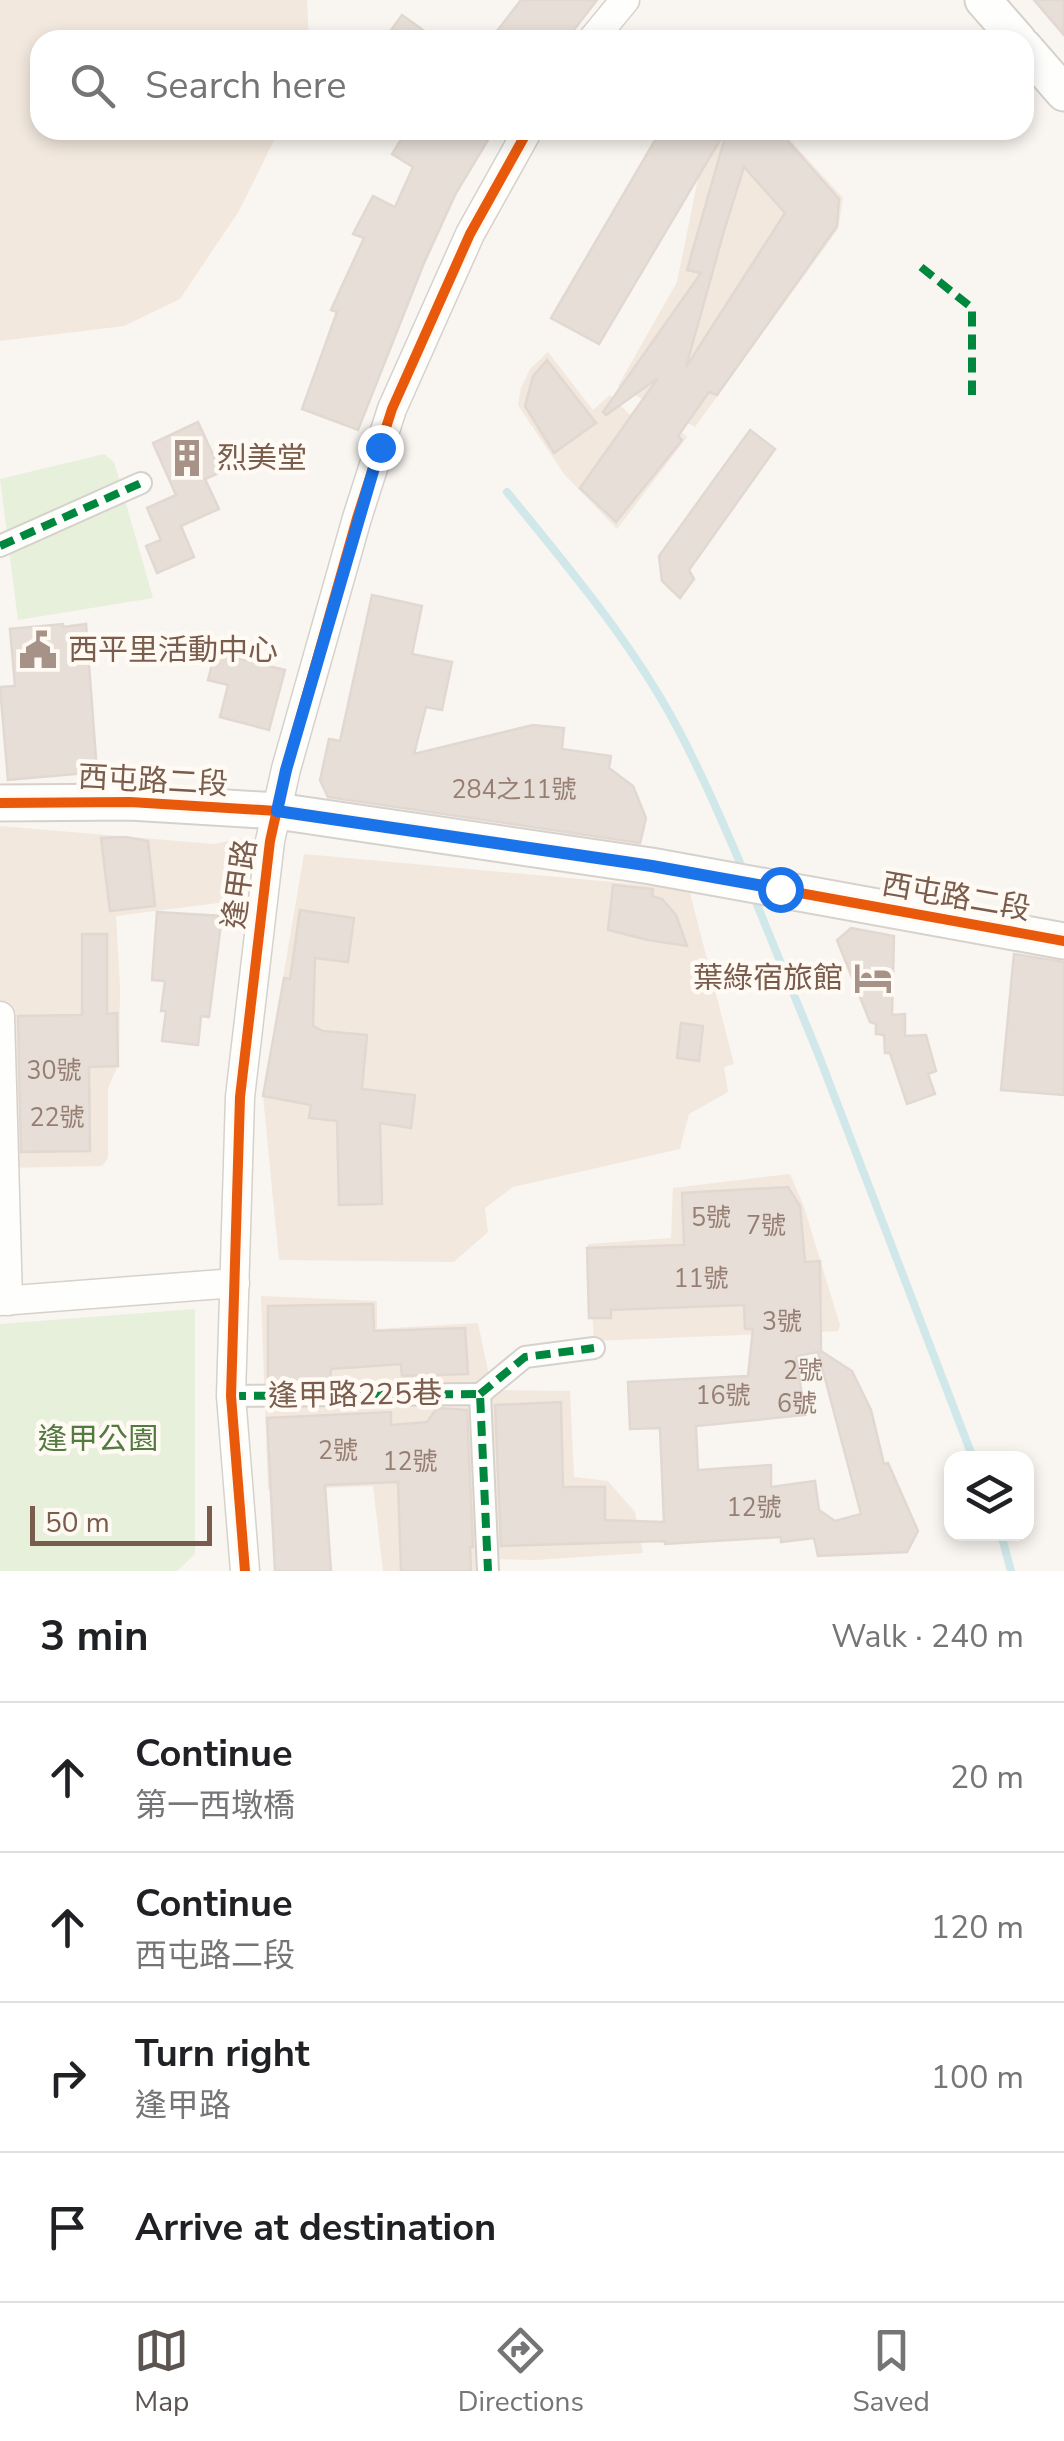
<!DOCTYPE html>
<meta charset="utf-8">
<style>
body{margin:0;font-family:"Nunito Sans","Noto Sans TC",sans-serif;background:#f6f6f6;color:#202124}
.controls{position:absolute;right:30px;bottom:30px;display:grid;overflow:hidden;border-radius:20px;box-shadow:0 5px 15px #0003}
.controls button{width:90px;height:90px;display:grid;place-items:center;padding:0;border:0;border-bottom:2px solid #e0e0e0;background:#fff;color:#202124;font:50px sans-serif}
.scale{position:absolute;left:30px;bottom:25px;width:182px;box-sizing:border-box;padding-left:10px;border:5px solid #7a5c4d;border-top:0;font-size:28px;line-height:35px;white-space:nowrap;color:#7a5c4d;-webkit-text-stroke:8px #fffaf3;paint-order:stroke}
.stop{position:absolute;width:30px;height:30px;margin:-22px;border:8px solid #1a73e8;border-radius:50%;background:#fff}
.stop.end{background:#1a73e8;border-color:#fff;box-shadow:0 2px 10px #0008}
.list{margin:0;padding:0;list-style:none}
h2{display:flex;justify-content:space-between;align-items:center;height:130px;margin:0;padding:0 40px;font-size:42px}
h2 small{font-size:32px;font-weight:400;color:#757577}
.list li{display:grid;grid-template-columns:65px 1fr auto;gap:30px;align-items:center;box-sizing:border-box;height:150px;padding:0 40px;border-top:2px solid #e0e0e0}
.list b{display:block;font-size:38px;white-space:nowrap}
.list p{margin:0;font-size:32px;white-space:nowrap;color:#757577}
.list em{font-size:32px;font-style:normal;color:#757577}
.icon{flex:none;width:55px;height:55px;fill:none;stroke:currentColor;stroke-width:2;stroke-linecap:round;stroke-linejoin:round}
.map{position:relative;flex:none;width:1064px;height:1571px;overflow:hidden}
.search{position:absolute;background:#fff;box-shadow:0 5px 15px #0003;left:30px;right:30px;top:30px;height:110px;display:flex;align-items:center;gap:25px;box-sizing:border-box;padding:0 35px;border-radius:30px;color:#757577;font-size:38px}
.sheet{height:730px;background:#fff}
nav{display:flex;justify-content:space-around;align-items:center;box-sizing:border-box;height:140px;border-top:2px solid #e0e0e0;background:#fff;font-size:28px;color:#757577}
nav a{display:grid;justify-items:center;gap:5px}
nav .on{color:#5c5450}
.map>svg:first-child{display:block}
.residential{fill:#f2e8de}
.green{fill:#e7f0db}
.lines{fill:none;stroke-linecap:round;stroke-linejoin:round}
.stream{stroke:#d0e8ea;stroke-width:8}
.building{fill:#e6ded7;stroke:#e2d8d2;stroke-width:2.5;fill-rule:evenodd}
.pedestrian-casing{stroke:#d7d1cb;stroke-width:24}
.minor-casing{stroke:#d7d1cb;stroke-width:31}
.tertiary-casing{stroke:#d7d1cb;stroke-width:39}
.pedestrian{stroke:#fefefd;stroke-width:20}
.minor{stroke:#fefefd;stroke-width:28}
.tertiary{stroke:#fefefd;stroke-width:35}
.quiet{stroke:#00873e;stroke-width:8;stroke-dasharray:15 8;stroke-linecap:butt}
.cycleway-casing{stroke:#fffaf3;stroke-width:16}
.cycleway{stroke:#e8590c;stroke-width:10}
.route{stroke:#1a73e8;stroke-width:12}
.labels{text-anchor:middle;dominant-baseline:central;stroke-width:9;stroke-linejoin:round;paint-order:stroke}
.number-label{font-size:25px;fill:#977e72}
.poi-label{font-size:30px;fill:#7a5c4d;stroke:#fffaf3;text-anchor:start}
.street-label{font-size:30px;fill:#7a5c4d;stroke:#fffaf3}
.park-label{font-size:30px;fill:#537a41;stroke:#fffaf3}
</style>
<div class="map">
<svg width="1064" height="1571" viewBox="0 0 1064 1571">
<rect width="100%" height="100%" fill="#f9f5f0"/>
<g class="residential">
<path d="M 0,0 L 307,0 L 309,40 L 40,40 L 40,130 L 279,130 L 239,211 L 180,299 L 124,326 L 0,341 Z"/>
<path d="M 711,130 L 781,130 L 843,198 L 838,229 L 695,427 L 618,386 L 677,282 L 706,139 Z"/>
<path d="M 548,352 L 593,410 L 610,395 L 630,415 L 644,401 L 687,437 L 617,529 L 564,474 L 518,405 L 521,388 L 530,369 Z"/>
<path d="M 0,826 L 214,844 L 241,838 L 226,902 L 116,916 L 120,988 L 119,1063 L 108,1088 L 108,1158 L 102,1166 L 0,1168 Z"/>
<path d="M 304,854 L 689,889 L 734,1064 L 724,1067 L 728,1092 L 689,1114 L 680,1149 L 513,1187 L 485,1208 L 488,1232 L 454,1262 L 279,1260 L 263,1096 Z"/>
<path d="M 790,1174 L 803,1204 L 840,1325 L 838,1331 L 594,1341 L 588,1244 L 671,1238 L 673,1188 Z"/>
<path d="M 261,1296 L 377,1301 L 377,1329 L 478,1323 L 492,1390 L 570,1391 L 574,1477 L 608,1481 L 635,1512 L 643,1553 L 535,1560 L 495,1559 L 494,1571 L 383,1571 L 373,1486 L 268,1490 Z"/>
</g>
<g class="green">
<path d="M 104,454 L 114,462 L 153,598 L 18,620 L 0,479 Z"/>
<path d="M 195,1309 L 195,1554 L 177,1571 L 0,1571 L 0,1324 Z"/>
</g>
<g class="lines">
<g class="stream">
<path d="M 507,492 C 568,567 631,641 677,727 C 702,774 723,823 744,872"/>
<path d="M 753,895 L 819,1056 L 973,1458"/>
<path d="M 1001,1534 L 1011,1571"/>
</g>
</g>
<g class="building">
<path d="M 521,0 L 597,0 L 566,40 L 490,40 Z"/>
<path d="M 1034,0 L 1064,0 L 1064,35 Z"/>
<path d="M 402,15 L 437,40 L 384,40 Z"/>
<path d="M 407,130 L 494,130 L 456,193 L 424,263 L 358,430 L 302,409 L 337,312 L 331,310 L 364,238 L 353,234 L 373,196 L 395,207 L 413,167 L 392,154 Z"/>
<path d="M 661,130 L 726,130 L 599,344 L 551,318 Z"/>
<path d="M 727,130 L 778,130 L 839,199 L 837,226 L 717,395 L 709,392 L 678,436 L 682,440 L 616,522 L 580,488 L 658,378 L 606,415 L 603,412 L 701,273 L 687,270 ZM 744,167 L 785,213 L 686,367 L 724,231 Z"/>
<path d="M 547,360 L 596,423 L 554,453 L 525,406 L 533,376 Z"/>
<path d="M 198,422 L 221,472 L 205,479 L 219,509 L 181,526 L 194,557 L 157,573 L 146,546 L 161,540 L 147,508 L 176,495 L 153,443 Z"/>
<path d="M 750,430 L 775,449 L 689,570 L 694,579 L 680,598 L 662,581 L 659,556 Z"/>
<path d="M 372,595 L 422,606 L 412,654 L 452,662 L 442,710 L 426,707 L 414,754 L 533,725 L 564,728 L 562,749 L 611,756 L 609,768 L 633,786 L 646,818 L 640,843 L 328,797 L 320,780 L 329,739 L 340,741 Z"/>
<path d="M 63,624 L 63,627 L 86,624 L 97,772 L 8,780 L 0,687 L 15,686 L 10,629 Z"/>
<path d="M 215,653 L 285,670 L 269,730 L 220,717 L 228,685 L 208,680 Z"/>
<path d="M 126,837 L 148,841 L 155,906 L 110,911 L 101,838 Z"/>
<path d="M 613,885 L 653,889 L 652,896 L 662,899 L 676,915 L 687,946 L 648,940 L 608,930 Z"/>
<path d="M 300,910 L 354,918 L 348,962 L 315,958 L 313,1026 L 323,1031 L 367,1035 L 362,1089 L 415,1095 L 411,1128 L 380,1123 L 382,1204 L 339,1205 L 337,1121 L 309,1118 L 311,1105 L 263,1096 L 284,978 L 290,979 Z"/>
<path d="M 157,912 L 222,916 L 209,1017 L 201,1016 L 198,1045 L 162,1041 L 166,1011 L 161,1011 L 165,981 L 152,980 Z"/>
<path d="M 851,928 L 894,936 L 892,1015 L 905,1014 L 905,1036 L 926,1035 L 936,1071 L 928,1074 L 935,1094 L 907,1104 L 890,1053 L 885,1053 L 884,1035 L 876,1034 L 876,1024 L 870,1022 L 837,940 Z"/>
<path d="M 82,934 L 107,934 L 107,1014 L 117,1013 L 118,1066 L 89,1067 L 90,1151 L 21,1152 L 18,1016 L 82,1015 Z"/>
<path d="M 1014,954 L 1064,962 L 1064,1095 L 1001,1090 Z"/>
<path d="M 681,1023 L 703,1026 L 699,1061 L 677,1058 Z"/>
<path d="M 788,1187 L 800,1206 L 805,1262 L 820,1261 L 821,1351 L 852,1371 L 871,1410 L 884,1464 L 888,1463 L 918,1531 L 907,1552 L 818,1556 L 814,1538 L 781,1542 L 781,1537 L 665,1544 L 665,1541 L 501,1546 L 495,1405 L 561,1402 L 563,1487 L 605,1487 L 605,1520 L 664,1522 L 660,1428 L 630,1429 L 628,1382 L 748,1376 L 753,1329 L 745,1329 L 744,1305 L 611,1310 L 611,1318 L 589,1318 L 587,1248 L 684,1245 L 682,1193 ZM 818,1352 L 861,1514 L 835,1521 L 819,1510 L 815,1481 L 771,1487 L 771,1465 L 698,1470 L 696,1426 L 805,1415 L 796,1356 Z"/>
<path d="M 373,1304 L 374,1331 L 465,1328 L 468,1374 L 402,1376 L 401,1364 L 331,1369 L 330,1380 L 268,1381 L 268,1306 Z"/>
<path d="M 437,1408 L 467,1410 L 473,1547 L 470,1547 L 471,1571 L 401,1571 L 398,1482 L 325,1485 L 331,1571 L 275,1571 L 267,1418 L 391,1412 L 391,1425 L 427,1422 Z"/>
</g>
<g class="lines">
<g class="pedestrian-casing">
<g id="pedestrian">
<path d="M 0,546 L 141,483"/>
<path d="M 480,1394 L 525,1357 L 594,1348"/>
<path d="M 231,1396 L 480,1394 L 488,1571"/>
</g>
</g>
<g class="minor-casing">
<g id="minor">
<path d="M 592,40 L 625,0"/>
<path d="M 0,1016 L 8,1301"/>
<path d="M 0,1301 L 235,1283"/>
<path d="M 245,1571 L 231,1396 L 240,1097 L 270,841 L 286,769 L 357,518 L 392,409 L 470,234 L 528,130"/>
</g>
</g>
<g class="tertiary-casing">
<g id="tertiary">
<path d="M 983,0 L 1018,40"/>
<path d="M 1024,47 L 1064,93"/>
<path d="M 0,803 L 130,802 L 277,811 L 651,866 L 1064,941"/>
</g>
</g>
<use href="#pedestrian" class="pedestrian"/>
<use href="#minor" class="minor"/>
<use href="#tertiary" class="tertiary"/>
<g class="quiet">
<path d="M 921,267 L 972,308 L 972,395"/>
<path d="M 0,546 L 141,483"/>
<path d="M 480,1394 L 525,1357 L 594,1348"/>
<path d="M 231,1396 L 480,1394 L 488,1571"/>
</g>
<g class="cycleway-casing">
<g id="cycleway">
<path d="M 0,803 L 130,802 L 277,811 L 651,866 L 1064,941"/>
<path d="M 245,1571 L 231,1396 L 240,1097 L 270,841 L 286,769 L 357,518 L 392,409 L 470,234 L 528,130"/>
</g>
</g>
<use href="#cycleway" class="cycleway"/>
</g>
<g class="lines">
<path class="route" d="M 380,447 L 286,770 L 277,811 L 652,866 L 780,889"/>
</g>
<defs>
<g id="building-bare" transform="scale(3)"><path d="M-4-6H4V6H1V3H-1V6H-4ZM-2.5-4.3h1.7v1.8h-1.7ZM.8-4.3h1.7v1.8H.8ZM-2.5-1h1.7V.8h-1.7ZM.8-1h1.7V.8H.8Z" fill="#a69286" stroke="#fffaf3" stroke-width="2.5" paint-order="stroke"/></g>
<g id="civic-bare" transform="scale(3)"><path d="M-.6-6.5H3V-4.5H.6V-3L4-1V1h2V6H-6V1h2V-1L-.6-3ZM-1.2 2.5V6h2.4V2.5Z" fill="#a69286" stroke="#fffaf3" stroke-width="2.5" paint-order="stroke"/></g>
<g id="hotel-bare" transform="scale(3)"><path d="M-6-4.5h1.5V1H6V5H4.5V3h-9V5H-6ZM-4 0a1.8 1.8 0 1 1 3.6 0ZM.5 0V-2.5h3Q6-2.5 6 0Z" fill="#a69286" stroke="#fffaf3" stroke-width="2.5" paint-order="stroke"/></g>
</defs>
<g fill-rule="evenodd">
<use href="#building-bare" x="187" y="458"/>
<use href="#civic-bare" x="38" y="650"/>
<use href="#hotel-bare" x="873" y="978"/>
</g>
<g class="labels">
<g class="number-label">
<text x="514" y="790">284之11號</text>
<text x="54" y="1071">30號</text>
<text x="57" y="1118">22號</text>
<text x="711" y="1218">5號</text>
<text x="766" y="1226">7號</text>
<text x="701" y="1279">11號</text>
<text x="782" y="1322">3號</text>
<text x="803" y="1371">2號</text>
<text x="723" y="1396">16號</text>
<text x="797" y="1404">6號</text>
<text x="338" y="1451">2號</text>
<text x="410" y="1462">12號</text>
<text x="754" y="1508">12號</text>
</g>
<g class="poi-label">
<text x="217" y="458">烈美堂</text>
<text x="68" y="650">西平里活動中心</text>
<text x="843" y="978" text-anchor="end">葉綠宿旅館</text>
</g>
<g class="street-label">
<text transform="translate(153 781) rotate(3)">西屯路二段</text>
<text transform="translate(240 884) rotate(-82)">逢甲路</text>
<text transform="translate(956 897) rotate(10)">西屯路二段</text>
<text transform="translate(355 1395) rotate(-1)">逢甲路225巷</text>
</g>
<g class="park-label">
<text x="98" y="1439">逢甲公園</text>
</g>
</g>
</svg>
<div class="controls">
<button><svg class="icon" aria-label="layers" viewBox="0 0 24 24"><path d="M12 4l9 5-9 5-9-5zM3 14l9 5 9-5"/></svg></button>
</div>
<div class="scale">50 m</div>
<div class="stop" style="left:780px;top:889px"></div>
<div class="stop end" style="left:380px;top:447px"></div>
<div class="search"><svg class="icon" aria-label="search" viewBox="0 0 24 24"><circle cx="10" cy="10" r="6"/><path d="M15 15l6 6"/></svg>Search here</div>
</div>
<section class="sheet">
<h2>3 min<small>Walk · 240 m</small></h2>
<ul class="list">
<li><svg class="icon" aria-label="ahead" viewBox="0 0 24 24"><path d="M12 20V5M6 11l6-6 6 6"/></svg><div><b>Continue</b><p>第一西墩橋</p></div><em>20 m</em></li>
<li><svg class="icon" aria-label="ahead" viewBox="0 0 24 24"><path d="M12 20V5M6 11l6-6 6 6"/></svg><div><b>Continue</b><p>西屯路二段</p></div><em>120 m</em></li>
<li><svg class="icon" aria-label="right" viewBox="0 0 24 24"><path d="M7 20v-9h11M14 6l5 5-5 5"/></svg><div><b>Turn right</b><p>逢甲路</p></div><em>100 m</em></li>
<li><svg class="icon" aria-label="arrive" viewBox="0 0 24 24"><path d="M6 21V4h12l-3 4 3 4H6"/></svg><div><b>Arrive at destination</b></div></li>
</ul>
</section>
<nav>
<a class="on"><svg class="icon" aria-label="map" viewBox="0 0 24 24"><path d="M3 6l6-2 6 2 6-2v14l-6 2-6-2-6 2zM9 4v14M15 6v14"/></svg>Map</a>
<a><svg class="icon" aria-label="directions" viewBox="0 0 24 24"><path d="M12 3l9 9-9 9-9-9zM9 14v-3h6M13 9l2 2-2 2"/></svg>Directions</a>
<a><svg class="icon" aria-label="saved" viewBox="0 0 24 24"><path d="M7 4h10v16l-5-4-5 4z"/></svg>Saved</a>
</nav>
